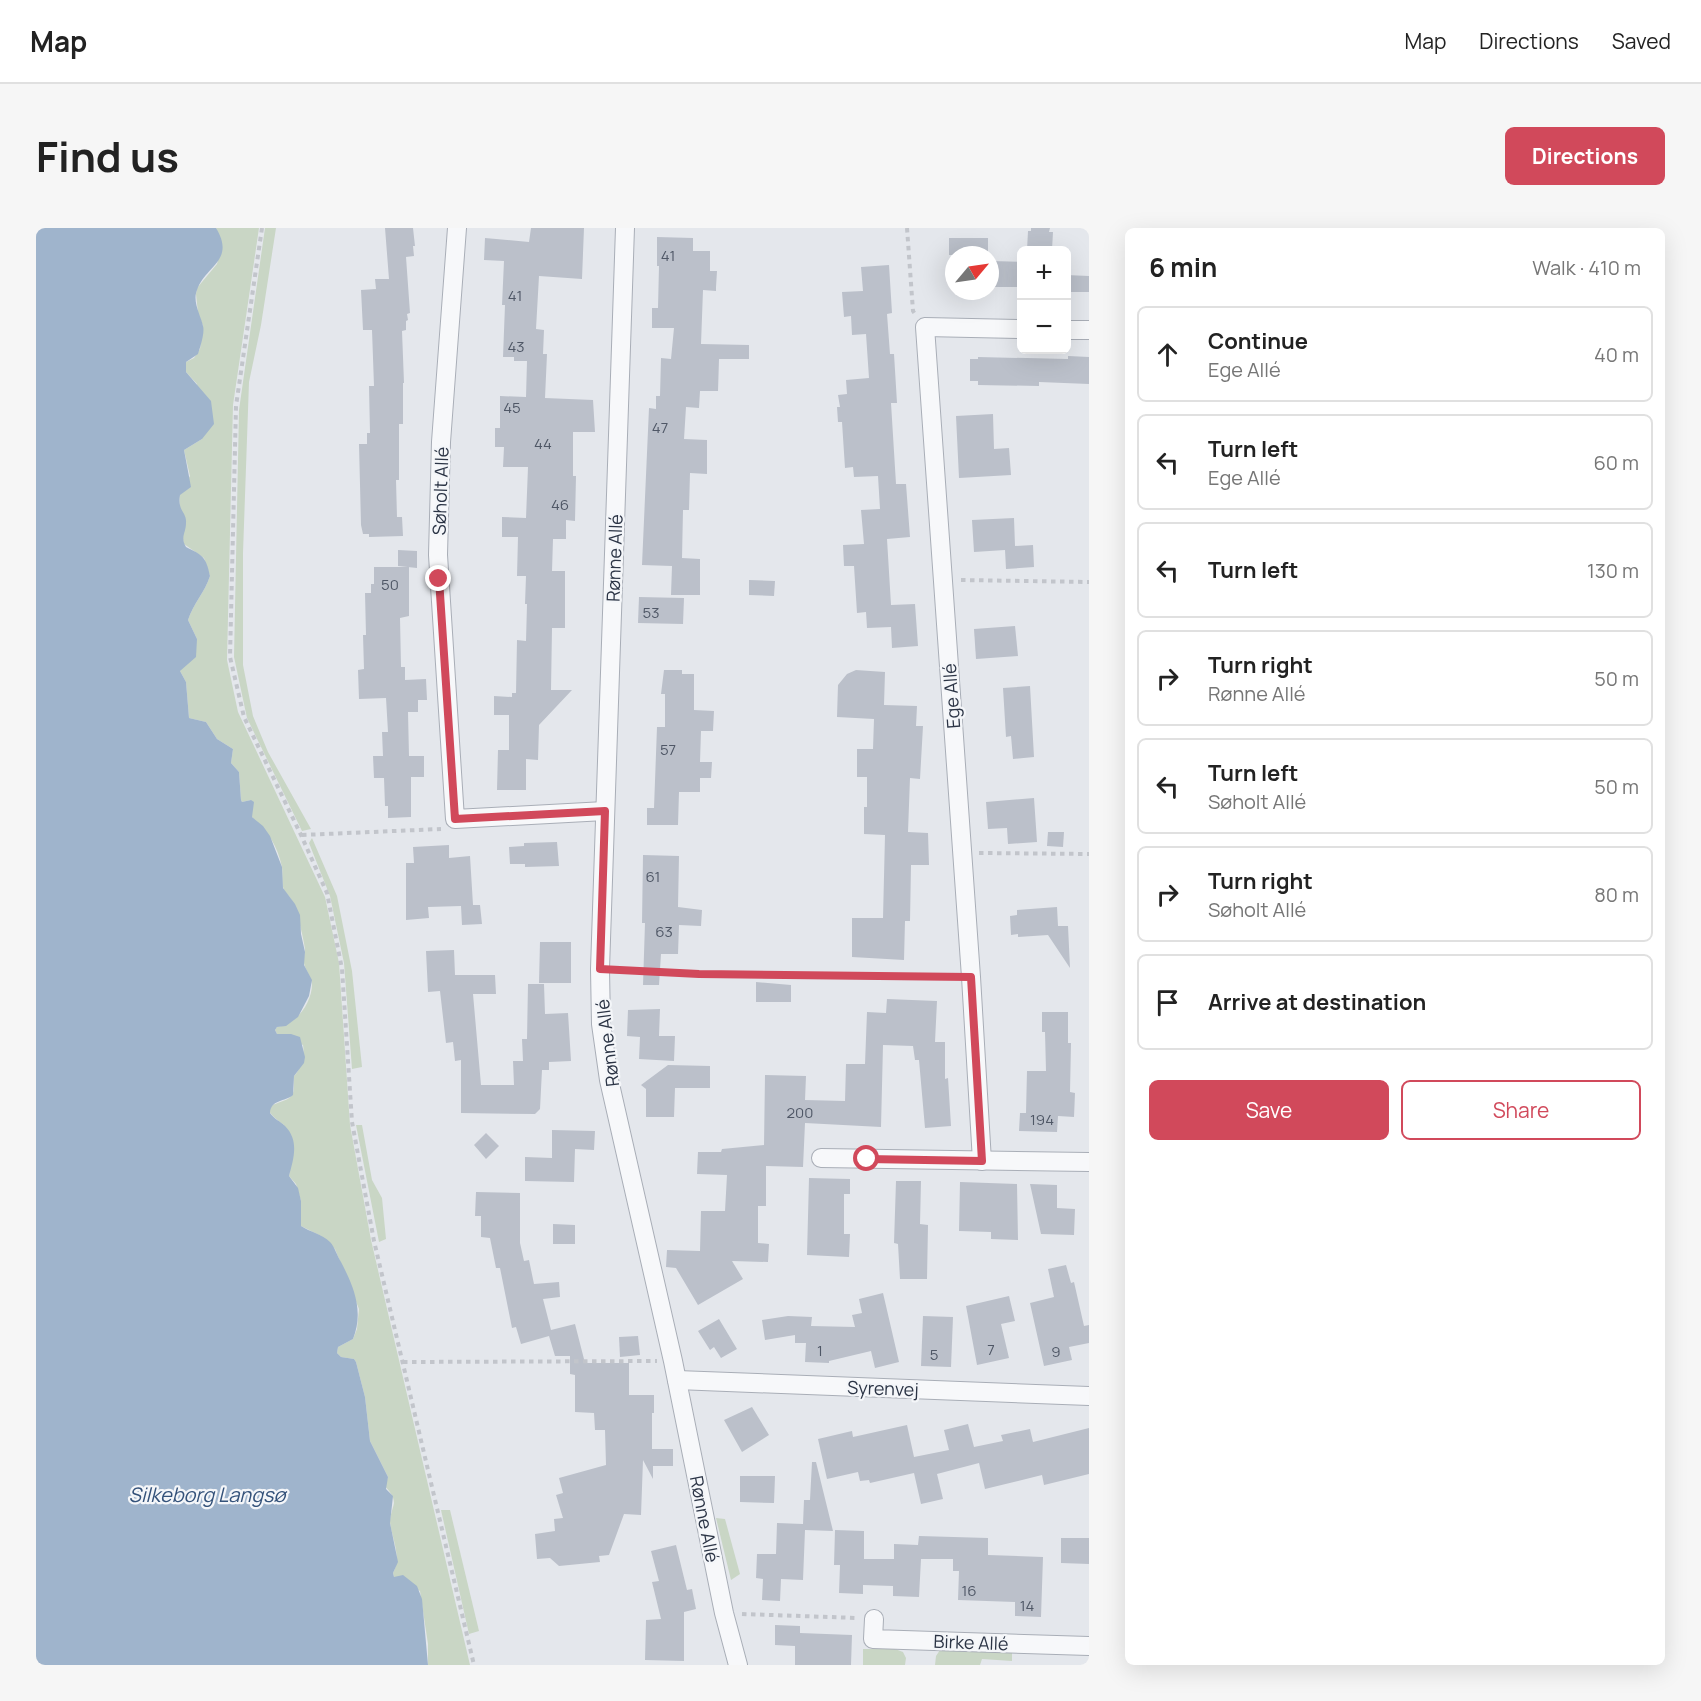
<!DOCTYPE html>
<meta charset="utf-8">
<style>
body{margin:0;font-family:Manrope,sans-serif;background:#f6f6f6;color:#222}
.controls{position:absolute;right:18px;top:18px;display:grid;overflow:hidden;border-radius:9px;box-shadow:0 6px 24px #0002}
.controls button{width:54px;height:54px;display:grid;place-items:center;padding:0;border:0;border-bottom:2px solid #e0e0e0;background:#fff;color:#222;font:30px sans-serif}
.compass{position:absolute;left:909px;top:18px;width:54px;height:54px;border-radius:50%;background:#fff;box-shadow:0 6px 24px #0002;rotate:61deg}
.stop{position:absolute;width:18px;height:18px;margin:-14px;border:4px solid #d1495b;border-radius:50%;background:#fff}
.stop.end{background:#d1495b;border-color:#fff;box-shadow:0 2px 6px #0008}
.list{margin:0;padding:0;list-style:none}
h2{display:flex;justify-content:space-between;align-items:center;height:78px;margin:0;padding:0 24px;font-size:26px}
h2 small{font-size:20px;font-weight:400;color:#767676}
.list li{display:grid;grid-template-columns:39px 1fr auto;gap:18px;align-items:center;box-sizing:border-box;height:96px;margin:0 12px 12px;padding:0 12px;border:2px solid #e0e0e0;border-radius:9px}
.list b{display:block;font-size:22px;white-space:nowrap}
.list p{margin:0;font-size:20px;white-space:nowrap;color:#767676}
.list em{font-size:20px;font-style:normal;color:#767676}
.actions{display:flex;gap:12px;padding:18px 24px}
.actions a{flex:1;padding:14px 0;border:2px solid #d1495b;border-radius:9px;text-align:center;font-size:21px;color:#d1495b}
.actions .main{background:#d1495b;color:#fff}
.icon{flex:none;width:33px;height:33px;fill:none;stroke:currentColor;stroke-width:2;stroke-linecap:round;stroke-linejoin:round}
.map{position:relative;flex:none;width:1053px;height:1437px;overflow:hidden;border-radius:9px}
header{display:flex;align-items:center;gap:36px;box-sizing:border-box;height:84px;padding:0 30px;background:#fff;border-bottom:2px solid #e0e0e0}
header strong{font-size:28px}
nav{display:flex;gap:33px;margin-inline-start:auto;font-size:21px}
.intro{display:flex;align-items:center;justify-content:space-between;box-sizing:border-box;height:144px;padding:0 36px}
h1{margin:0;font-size:42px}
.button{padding:15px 27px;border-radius:9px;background:#d1495b;color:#fff;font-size:21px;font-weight:700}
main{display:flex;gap:36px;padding:0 36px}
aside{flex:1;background:#fff;border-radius:9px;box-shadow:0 6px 24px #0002}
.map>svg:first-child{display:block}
.green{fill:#c9d6c5}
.water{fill:#9fb4cc}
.building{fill:#bbc0ca}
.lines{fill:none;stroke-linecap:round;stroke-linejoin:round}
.minor-casing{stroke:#a9aeb7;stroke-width:20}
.path{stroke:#c2c5cb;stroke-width:4;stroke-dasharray:4.5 4.5;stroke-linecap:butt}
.minor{stroke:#f7f8fa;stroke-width:18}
.route{stroke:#d1495b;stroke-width:8}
.labels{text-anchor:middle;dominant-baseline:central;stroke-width:4.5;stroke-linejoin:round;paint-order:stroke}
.number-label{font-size:15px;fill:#4f5766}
.street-label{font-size:18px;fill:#2b3445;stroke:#f4f6f9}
.water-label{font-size:20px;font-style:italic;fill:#34527a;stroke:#f4f6f9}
</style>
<header>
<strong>Map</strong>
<nav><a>Map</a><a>Directions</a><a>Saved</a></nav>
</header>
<div class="intro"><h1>Find us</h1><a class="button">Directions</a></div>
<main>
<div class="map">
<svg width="1053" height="1437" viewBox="0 0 1053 1437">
<rect width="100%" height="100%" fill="#e4e7ec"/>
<g class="green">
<path d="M 180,0 L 223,0 L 197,177 L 191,432 L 202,484 L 289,669 L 303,735 L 314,897 L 335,1012 L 434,1437 L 392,1437 L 392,1416 L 384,1363 L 358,1349 L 357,1345 C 366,1329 356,1311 354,1294 C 354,1287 357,1281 358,1275 C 358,1268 353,1263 349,1258 L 352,1249 L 334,1213 L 329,1169 L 320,1134 L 318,1131 L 305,1129 L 301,1125 L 302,1119 L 317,1111 L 321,1101 L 323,1081 L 299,1021 L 285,1008 L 265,998 L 265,973 L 260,956 L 253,948 L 254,943 L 248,897 C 213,873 250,878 256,867 C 259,863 257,853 258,848 C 265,841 269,826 267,817 L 241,806 L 239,802 L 241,799 C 259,797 276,776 276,756 C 275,748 269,742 268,735 C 267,731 269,726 269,721 C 268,712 261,682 256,673 C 254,668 250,666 248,662 C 245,655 247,646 246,639 C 241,616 232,604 216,589 L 215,572 L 206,574 L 205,572 L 203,544 L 195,535 L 197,521 L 181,511 L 170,494 L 153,490 L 150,454 L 144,443 L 161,411 L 152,392 C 157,376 169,364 174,348 L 168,330 L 148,316 C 146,309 142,271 144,266 C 146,260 151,254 154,248 L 148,222 L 166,211 L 161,156 L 150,144 L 150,134 L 158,130 L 164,121 L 167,98 L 162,85 L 160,66 L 161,60 L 181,36 L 186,18 Z"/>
<path d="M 229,0 L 240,0 L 225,97 L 213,154 L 207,325 L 207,437 L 217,488 L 232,524 L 275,601 L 266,603 L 211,490 L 198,429 L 203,182 Z"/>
<path d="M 276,610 L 301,668 L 316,743 L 326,839 L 316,841 L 308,735 L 294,668 L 273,615 Z"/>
<path d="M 320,897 L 326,897 L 336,952 L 346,970 L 350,1011 L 343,1014 Z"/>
<path d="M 405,1282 L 414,1282 L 443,1403 L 433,1406 Z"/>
<path d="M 680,1290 L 689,1291 L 704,1346 L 695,1352 Z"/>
<path d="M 827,1421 L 859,1421 L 867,1424 L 870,1430 L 869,1437 L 827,1437 Z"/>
<path d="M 904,1422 L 976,1424 L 976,1433 L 946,1431 L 944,1437 L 899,1437 L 900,1428 Z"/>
</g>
<path class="water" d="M 0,0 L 180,0 C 200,33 169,38 161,62 C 156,74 165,88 167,98 C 169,105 164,119 162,126 L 150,134 L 150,144 L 175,173 L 178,196 L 166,211 L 148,222 L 155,259 L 144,267 C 141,283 151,284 150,295 C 150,305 144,309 150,319 C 166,327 170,328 174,348 C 169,364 157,376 152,392 L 161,411 L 160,429 L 144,443 L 150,454 L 153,490 L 170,494 L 181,511 L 197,521 L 195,535 L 203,544 L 205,572 L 206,574 L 215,572 L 218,574 L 216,589 L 227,598 L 234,608 L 246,639 L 247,660 L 259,676 L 264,687 L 265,706 L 269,724 L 268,737 L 276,752 L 273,768 L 262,789 L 250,798 L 241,799 L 239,802 L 241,806 L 255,806 L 264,809 L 269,829 L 268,835 L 258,848 L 257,867 C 249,874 235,871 234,885 C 238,891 244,893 249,898 C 264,913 257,932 253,948 L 262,960 L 265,973 L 265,998 C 274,1004 286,1006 294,1014 C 299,1019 301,1028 305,1034 C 318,1059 328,1083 317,1111 L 302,1119 L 301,1125 L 305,1129 L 318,1131 L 320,1134 L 329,1169 L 334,1213 L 352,1249 L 350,1261 L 357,1268 L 354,1295 L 362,1334 L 357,1345 L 358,1349 L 367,1347 L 381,1358 L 386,1371 L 392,1437 L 0,1437 Z"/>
<g class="building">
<path d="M 349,0 L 377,0 L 379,18 L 377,18 L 378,28 L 370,29 L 374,85 L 371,86 L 372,92 L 370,93 L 370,102 L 366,103 L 368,155 L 367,155 L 367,196 L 363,196 L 363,252 L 360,252 L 361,289 L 366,289 L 367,308 L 333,309 L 333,306 L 327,306 L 325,297 L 323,216 L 331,216 L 331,205 L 334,205 L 333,158 L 338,158 L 336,102 L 327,102 L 325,62 L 340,61 L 339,51 L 353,51 Z"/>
<path d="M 495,0 L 548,0 L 546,51 L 503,48 L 500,101 L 508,102 L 507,126 L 511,126 L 509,170 L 557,172 L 559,204 L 537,204 L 537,248 L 540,248 L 539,293 L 530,292 L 530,311 L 517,311 L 516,343 L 529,343 L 529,400 L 516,400 L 515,462 L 536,462 L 503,497 L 502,532 L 490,531 L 490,562 L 461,562 L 462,522 L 473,522 L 473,487 L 458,487 L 458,468 L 476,469 L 476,465 L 480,465 L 481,412 L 490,413 L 491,376 L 489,376 L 490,348 L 481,348 L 482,309 L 466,309 L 466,289 L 490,290 L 492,239 L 467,239 L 468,219 L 459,219 L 459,200 L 464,200 L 464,168 L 490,169 L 491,133 L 478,133 L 478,129 L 467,129 L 469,77 L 466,77 L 468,33 L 448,32 L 449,10 L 493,14 Z"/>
<path d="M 995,0 L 1014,0 L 1013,4 L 1017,4 L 1016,22 L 991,22 L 992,3 L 995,3 Z"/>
<path d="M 621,9 L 657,10 L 657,23 L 674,23 L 674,43 L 681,43 L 680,59 L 680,63 L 667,62 L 665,116 L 713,117 L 713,131 L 683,131 L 682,163 L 664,163 L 663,180 L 650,179 L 648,211 L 671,212 L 671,246 L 654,245 L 653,282 L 647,282 L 646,330 L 664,331 L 664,367 L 635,367 L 636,338 L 606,337 L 613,180 L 620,181 L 620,168 L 624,168 L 625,130 L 635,131 L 638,100 L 616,100 L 616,80 L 622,80 L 623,38 L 621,38 Z"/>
<rect x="913" y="10" width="39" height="17"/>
<path d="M 955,33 L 986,34 L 986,59 L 954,59 Z"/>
<path d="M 853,37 L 856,85 L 851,86 L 854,126 L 858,126 L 861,175 L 855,175 L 860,256 L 870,256 L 874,309 L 851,311 L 855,377 L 879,376 L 882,418 L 856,420 L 855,399 L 831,400 L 830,384 L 821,385 L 818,338 L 808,338 L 807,317 L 828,316 L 825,282 L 844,281 L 842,248 L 818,249 L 817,239 L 809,240 L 806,194 L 802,194 L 801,179 L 804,179 L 802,167 L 811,166 L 810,152 L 833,150 L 830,106 L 816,107 L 815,88 L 808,89 L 806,64 L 827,63 L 825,39 Z"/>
<path d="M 1030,47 L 1053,48 L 1053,64 L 1030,64 Z"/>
<path d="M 1032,128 L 1053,129 L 1053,156 L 1003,154 L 1003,158 L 942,157 L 942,153 L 934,153 L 934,131 L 942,131 L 942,129 L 1032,131 Z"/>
<path d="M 957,186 L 958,221 L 973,220 L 975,247 L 923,250 L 920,188 Z"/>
<path d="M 978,290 L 979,318 L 997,317 L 998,339 L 970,341 L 969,322 L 938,324 L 936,292 Z"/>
<path d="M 362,322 L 381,323 L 381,340 L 362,338 Z"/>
<path d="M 338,339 L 373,339 L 373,388 L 364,390 L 365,439 L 369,439 L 369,452 L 390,451 L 391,472 L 382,472 L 382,484 L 372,484 L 373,528 L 388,528 L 388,549 L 375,549 L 375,589 L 352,590 L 352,578 L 349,578 L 348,550 L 338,550 L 337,528 L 347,528 L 346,504 L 352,504 L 350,470 L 323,471 L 322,442 L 328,441 L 327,407 L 330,407 L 329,365 L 335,365 L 335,356 L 338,356 Z"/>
<path d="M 713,352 L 739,353 L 738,368 L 713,367 Z"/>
<path d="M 603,369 L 648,370 L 647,396 L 602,395 Z"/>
<path d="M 979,398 L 982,428 L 940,431 L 938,401 Z"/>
<path d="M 628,442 L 646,442 L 646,446 L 658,446 L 658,482 L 678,483 L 677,503 L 665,503 L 664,534 L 676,534 L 675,550 L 664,550 L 664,564 L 643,564 L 642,597 L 611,597 L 611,580 L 618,580 L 621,499 L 629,499 L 629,466 L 625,466 Z"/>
<path d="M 820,442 L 849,444 L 848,477 L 881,478 L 880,498 L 887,498 L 884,551 L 874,550 L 872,604 L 892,605 L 893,637 L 875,637 L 874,693 L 869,693 L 868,732 L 816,729 L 816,690 L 847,690 L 849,607 L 828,606 L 828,579 L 831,579 L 831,549 L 821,549 L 821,521 L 837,521 L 838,491 L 801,489 L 802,457 L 811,446 Z"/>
<path d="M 994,458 L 998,529 L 977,531 L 975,508 L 970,509 L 967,460 Z"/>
<path d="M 998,570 L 1001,614 L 972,616 L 971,600 L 952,601 L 950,574 Z"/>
<path d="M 1012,604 L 1028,604 L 1027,619 L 1011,618 Z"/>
<path d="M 521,614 L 523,638 L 489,639 L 489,636 L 474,636 L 473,619 L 488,618 L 488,615 Z"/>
<path d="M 413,617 L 413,630 L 434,628 L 437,677 L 444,677 L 446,696 L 426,697 L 425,678 L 392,679 L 393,690 L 370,692 L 370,635 L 378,635 L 377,619 Z"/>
<path d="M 607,627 L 643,628 L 642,679 L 666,682 L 665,698 L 643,697 L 642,726 L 625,726 L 623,757 L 607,757 L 609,695 L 606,695 Z"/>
<path d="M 1021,679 L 1022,698 L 1032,698 L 1034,740 L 1012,707 L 982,709 L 982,706 L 975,707 L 974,688 L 981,687 L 981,682 Z"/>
<path d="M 504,714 L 535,714 L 535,755 L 503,755 Z"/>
<path d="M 418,722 L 419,747 L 459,747 L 460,766 L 437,766 L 445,857 L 478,857 L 477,833 L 487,833 L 486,811 L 491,811 L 492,756 L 508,756 L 509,786 L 532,785 L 535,833 L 513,834 L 513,842 L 506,842 L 504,881 L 499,886 L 425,885 L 425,832 L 419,833 L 417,814 L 410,815 L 404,763 L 392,764 L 390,723 Z"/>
<path d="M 720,754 L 755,757 L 755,774 L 720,774 Z"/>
<path d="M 851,771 L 901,773 L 899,814 L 909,814 L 909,851 L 912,850 L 915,898 L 889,900 L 883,832 L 879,832 L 877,818 L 847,817 L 845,899 L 769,895 L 767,939 L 730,938 L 730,978 L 722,978 L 722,1015 L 733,1016 L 732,1034 L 696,1033 L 707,1051 L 662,1077 L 640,1040 L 630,1039 L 631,1022 L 664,1023 L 665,983 L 689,983 L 691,947 L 661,946 L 662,924 L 685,924 L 686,921 L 728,917 L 729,847 L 770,848 L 769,872 L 809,873 L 810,836 L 829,836 L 831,784 L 850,785 Z"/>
<path d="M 624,781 L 623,808 L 639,808 L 638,833 L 603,831 L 604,809 L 591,808 L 592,782 Z"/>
<path d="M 1006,784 L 1032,784 L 1032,815 L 1035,815 L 1034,864 L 1039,865 L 1038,889 L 1022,888 L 1021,904 L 983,903 L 984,885 L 990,885 L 991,843 L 1010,843 L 1009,804 L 1006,804 Z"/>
<path d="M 632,837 L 674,838 L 674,860 L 639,860 L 638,889 L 610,889 L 610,861 L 605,857 Z"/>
<path d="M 516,902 L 559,903 L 558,922 L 539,921 L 538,954 L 489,953 L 489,929 L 516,930 Z"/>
<path d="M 450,905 L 463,918 L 450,931 L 438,917 Z"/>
<path d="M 773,950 L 814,951 L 814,966 L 808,966 L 808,1006 L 814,1006 L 813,1029 L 771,1027 Z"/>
<path d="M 860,953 L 885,953 L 884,996 L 892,997 L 891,1051 L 864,1051 L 862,1016 L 858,1015 Z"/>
<path d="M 924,954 L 981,956 L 982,1012 L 955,1011 L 955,1004 L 923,1003 Z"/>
<path d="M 994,956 L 1021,957 L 1021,980 L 1039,981 L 1038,1007 L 1005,1006 Z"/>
<path d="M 440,964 L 484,965 L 484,1015 L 488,1033 L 493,1032 L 498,1056 L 523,1054 L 524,1069 L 507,1071 L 515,1102 L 539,1096 L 549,1135 L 593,1135 L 593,1167 L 618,1167 L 618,1185 L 616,1185 L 616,1221 L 637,1221 L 637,1238 L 617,1238 L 617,1251 L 607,1232 L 605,1287 L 588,1286 L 573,1327 L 563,1328 L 564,1334 L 523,1338 L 514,1330 L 501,1331 L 499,1306 L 519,1303 L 518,1291 L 527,1290 L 520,1267 L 527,1265 L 523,1250 L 570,1237 L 569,1202 L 559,1202 L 558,1185 L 539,1184 L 539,1147 L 534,1146 L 534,1128 L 519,1128 L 513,1108 L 485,1116 L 480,1099 L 476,1100 L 464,1040 L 460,1040 L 454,1010 L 445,1009 L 445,988 L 439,988 Z"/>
<path d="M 517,996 L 539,997 L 539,1016 L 517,1016 Z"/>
<path d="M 1030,1037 L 1035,1055 L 1038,1054 L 1048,1098 L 1053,1097 L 1053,1115 L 1033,1119 L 1036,1132 L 1008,1138 L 994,1075 L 1018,1069 L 1012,1041 Z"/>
<path d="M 847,1065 L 863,1134 L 839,1140 L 835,1123 L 793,1133 L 793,1135 L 769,1134 L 770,1115 L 759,1115 L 759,1107 L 729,1112 L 726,1092 L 752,1088 L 776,1089 L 775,1098 L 819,1099 L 816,1087 L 826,1085 L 823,1071 Z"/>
<path d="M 973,1068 L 979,1093 L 965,1096 L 973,1130 L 941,1137 L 930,1078 Z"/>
<path d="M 887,1088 L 917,1089 L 915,1139 L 885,1138 Z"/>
<path d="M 683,1091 L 701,1121 L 685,1130 L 678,1119 L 674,1122 L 662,1103 Z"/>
<path d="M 602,1108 L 604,1127 L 584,1129 L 583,1109 Z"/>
<path d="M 716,1179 L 733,1207 L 706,1224 L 688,1192 Z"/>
<path d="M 932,1196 L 938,1219 L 967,1213 L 965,1207 L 994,1201 L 997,1214 L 1053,1200 L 1053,1246 L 1008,1257 L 1006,1247 L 949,1261 L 943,1235 L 901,1246 L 907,1271 L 885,1276 L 878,1245 L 834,1255 L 833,1252 L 824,1253 L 822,1244 L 791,1251 L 782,1211 L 816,1203 L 817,1209 L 871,1197 L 878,1229 L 913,1222 L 908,1202 Z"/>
<path d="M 776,1234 L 780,1234 L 797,1303 L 769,1302 L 767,1352 L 745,1351 L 744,1373 L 726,1372 L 727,1351 L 720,1350 L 721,1326 L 740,1326 L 741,1295 L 767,1296 L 768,1272 L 774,1272 Z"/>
<path d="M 704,1248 L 739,1248 L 738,1275 L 704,1274 Z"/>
<path d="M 799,1302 L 828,1303 L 828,1331 L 858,1331 L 858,1316 L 882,1317 L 883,1308 L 952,1310 L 952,1327 L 1007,1329 L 1005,1389 L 979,1388 L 979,1374 L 922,1372 L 923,1343 L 917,1343 L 917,1331 L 885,1331 L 883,1369 L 857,1368 L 857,1358 L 827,1357 L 827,1366 L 803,1365 L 804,1337 L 798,1337 Z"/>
<path d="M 1025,1310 L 1053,1310 L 1053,1336 L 1025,1335 Z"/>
<path d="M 640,1317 L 651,1362 L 656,1361 L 660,1381 L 648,1384 L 648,1433 L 609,1432 L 610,1392 L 625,1391 L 616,1354 L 623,1353 L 615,1323 Z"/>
<path d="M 739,1397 L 764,1398 L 764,1405 L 816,1407 L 815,1437 L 759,1437 L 759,1418 L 739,1417 Z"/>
</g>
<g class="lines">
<g class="minor-casing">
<g id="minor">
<path d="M 421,0 L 405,214 L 402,327 L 419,591 L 569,583"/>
<path d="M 589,0 L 564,741 L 565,796 L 573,852 L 637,1133 L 688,1385 L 702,1437"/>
<path d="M 1030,102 L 1053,102"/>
<path d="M 785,930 L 1053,934"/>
<path d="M 946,933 L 935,749 L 889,99 L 986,101"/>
<path d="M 641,1152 L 1053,1168"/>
<path d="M 838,1391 L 837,1411 L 1053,1418"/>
</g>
</g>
<g class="path">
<path d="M 226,0 L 200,178 L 194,429 L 208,489 L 265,607 L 291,665 L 306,741 L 316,894 L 338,1013 L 438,1437"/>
<path d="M 871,0 L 877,83 L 879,86"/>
<path d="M 925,352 L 1053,354"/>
<path d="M 266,607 L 405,601"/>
<path d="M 943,625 L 1053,626"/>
<path d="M 580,742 L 663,746 L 917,748"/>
<path d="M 367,1134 L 621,1133"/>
<path d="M 706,1386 L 822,1390"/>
</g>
<use href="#minor" class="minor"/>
</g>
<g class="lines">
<path class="route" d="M 403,351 L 419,591 L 569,583 L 564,741 L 663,746 L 935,749 L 946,933 L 831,931"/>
</g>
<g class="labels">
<g class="number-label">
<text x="632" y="27">41</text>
<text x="479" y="67">41</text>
<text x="480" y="118">43</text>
<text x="476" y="179">45</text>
<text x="624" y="199">47</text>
<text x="507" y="215">44</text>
<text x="524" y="276">46</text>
<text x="354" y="356">50</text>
<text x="615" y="384">53</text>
<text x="632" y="521">57</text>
<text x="617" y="648">61</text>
<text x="628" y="703">63</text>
<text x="764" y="884">200</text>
<text x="1006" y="891">194</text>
<text x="955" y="1121">7</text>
<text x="784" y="1122">1</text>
<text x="1020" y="1123">9</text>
<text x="898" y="1126">5</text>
<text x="933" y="1362">16</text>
<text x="991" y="1377">14</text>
</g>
<g class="street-label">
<text transform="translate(404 263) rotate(-88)">Søholt Allé</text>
<text transform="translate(578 330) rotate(-88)">Rønne Allé</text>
<text transform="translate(915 468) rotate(-94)">Ege Allé</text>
<text transform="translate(571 815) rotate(-97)">Rønne Allé</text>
<text transform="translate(847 1160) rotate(2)">Syrenvej</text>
<text transform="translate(669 1291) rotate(79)">Rønne Allé</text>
<text transform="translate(935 1414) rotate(2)">Birke Allé</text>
</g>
<g class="water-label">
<text x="171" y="1266">Silkeborg Langsø</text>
</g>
</g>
</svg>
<div class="controls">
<button>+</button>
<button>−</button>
</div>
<svg class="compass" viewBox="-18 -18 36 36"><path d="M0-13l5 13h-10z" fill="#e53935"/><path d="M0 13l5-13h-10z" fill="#767676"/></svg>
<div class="stop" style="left:831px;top:931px"></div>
<div class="stop end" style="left:403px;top:351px"></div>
</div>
<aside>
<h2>6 min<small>Walk · 410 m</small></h2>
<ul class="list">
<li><svg class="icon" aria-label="ahead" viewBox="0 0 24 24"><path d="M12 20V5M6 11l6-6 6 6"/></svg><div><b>Continue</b><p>Ege Allé</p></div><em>40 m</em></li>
<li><svg class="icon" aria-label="left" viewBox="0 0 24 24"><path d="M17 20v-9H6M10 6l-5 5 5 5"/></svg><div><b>Turn left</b><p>Ege Allé</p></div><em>60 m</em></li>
<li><svg class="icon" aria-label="left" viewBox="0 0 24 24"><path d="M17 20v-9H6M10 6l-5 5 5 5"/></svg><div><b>Turn left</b></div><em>130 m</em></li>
<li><svg class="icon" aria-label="right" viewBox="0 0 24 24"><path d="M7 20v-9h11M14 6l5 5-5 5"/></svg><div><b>Turn right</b><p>Rønne Allé</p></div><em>50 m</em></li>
<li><svg class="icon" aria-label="left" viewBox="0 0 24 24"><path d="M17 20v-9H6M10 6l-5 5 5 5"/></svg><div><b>Turn left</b><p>Søholt Allé</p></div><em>50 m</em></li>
<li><svg class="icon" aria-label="right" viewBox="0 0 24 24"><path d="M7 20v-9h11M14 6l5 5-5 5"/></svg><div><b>Turn right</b><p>Søholt Allé</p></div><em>80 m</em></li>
<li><svg class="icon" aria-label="arrive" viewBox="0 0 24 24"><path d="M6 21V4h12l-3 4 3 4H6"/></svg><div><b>Arrive at destination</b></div></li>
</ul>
<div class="actions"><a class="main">Save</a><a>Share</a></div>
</aside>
</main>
